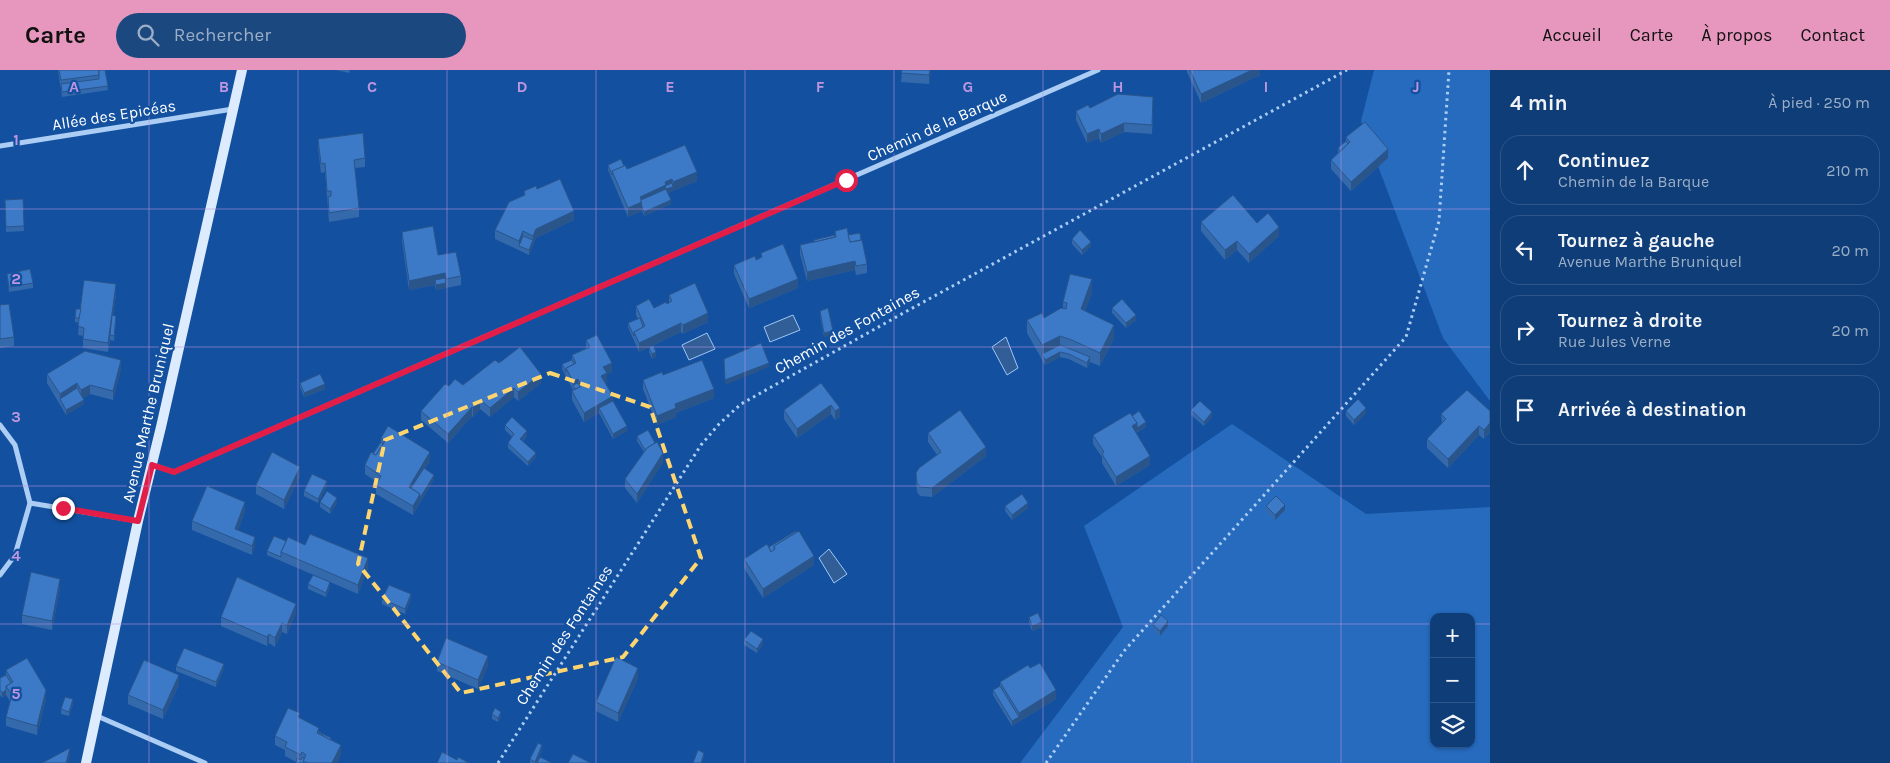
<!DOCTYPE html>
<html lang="fr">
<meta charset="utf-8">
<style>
body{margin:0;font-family:Karla,sans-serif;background:#1c4880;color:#f1f3f6}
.controls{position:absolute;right:15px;bottom:15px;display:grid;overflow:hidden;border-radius:10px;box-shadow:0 1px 4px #0004}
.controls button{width:45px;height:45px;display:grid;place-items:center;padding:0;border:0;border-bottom:1px solid #2e568a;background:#0e3d78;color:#f1f3f6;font:25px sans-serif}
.stop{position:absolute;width:15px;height:15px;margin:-11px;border:4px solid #e11d48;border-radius:50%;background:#fff}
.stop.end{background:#e11d48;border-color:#fff;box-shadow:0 1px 5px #0008}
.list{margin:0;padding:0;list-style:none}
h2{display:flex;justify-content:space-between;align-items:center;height:65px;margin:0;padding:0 20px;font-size:21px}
h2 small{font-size:16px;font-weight:400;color:#9baec6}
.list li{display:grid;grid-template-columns:32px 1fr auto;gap:15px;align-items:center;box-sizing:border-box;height:70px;margin:0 10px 10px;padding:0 10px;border:1px solid #2e568a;border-radius:20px}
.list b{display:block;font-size:19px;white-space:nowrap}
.list p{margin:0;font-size:16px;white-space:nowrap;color:#9baec6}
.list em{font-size:16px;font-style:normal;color:#9baec6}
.icon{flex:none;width:28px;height:28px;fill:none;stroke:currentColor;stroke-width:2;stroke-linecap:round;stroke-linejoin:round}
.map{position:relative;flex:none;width:1490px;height:693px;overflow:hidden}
header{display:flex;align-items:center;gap:30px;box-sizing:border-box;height:70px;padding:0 25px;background:#e797bd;color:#111}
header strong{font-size:24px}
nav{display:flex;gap:28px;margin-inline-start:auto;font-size:18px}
.search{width:350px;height:45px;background:#1c4880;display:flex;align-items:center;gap:12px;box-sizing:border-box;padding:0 18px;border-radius:28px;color:#9baec6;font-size:19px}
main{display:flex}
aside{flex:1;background:#0e3d78}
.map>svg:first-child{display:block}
.green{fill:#266bbe;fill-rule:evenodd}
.water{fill:#325e98;stroke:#9ec8f7}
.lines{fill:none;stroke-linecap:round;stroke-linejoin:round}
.path{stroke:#accdf4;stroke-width:3;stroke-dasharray:2.5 4;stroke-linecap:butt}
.street{stroke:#accdf4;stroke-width:5}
.secondary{stroke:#dcebfd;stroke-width:10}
.wall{fill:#3469ab}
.shaded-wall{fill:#2a558b}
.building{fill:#3c7ac7;stroke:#2a558b}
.route{stroke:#e11d48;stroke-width:6}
.marked{fill:none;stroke:#ffd56f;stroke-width:4;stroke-dasharray:10 6;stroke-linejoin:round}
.grid{fill:none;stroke:#bd96df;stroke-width:1;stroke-opacity:0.55}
.labels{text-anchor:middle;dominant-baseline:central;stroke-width:4.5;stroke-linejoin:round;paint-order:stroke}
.street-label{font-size:16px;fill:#fff;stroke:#1351a0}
.grid-label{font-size:16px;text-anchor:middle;font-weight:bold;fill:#bd96df;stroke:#1351a0;stroke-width:4.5;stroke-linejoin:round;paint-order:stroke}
</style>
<header>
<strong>Carte</strong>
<div class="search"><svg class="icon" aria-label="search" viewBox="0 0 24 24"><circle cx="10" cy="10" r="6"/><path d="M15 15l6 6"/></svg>Rechercher</div>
<nav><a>Accueil</a><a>Carte</a><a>À propos</a><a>Contact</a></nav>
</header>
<main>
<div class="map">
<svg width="1490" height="693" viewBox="0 0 1490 693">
<rect width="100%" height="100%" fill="#1351a0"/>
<g class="green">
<path d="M 1374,0 L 1490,0 L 1490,331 L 1443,268 L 1361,51 Z"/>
<path d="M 1232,354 L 1366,444 L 1490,437 L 1490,693 L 1020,693 L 1123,557 L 1084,456 ZM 1434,547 L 1471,547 L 1471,674 L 1434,674 Z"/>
</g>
<g class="water">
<path d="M 793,245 L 800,260 L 770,272 L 764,257 Z"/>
<path d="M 707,263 L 715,279 L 689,290 L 682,275 Z"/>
<path d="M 1006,267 L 1018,298 L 1007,305 L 992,277 Z"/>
<path d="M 829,479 L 847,504 L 834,513 L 819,488 Z"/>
</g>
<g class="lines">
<g class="path">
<path d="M 498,693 L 701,375 L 719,354 L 741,334 L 907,241 L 1347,0"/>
<path d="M 1046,693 L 1124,581 L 1406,267 L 1439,151 L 1449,0"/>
</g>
<g class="street">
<path d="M 0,76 L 233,39"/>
<path d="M 0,355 L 15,375 L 30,433 L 15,485 L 0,505"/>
<path d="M 153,395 L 174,402 L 1098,0"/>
<path d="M 30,433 L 138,451"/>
<path d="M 97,646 L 205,693"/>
</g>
<path class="secondary" d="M 86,693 L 138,451 L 161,357 L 242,0"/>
</g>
<g class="wall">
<path d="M 58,0 L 105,0 L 108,20 L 62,27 Z"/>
<path d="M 336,0 L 350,0 L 349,3 Z"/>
<path d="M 902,0 L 931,0 L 929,14 L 901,12 Z"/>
<path d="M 1187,0 L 1260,0 L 1260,5 L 1201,33 L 1187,2 Z"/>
<path d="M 1153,36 L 1152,64 L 1124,62 L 1101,73 L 1099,68 L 1087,73 L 1076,50 L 1076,41 L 1090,38 Z"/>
<path d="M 1346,67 L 1388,88 L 1351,121 L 1331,99 L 1331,90 L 1338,83 L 1338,78 L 1346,71 Z"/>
<path d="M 318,69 L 365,88 L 365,97 L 355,98 L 359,138 L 359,147 L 329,152 L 325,102 L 321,103 L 318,78 Z"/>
<path d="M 608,95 L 624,96 L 627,99 L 697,111 L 668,123 L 671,134 L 644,146 L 642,141 L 628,147 L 608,100 Z"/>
<path d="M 537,119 L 574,150 L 536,168 L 529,185 L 495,169 L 495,160 L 524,125 L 524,121 Z"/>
<path d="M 23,129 L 24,161 L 6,162 L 5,130 Z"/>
<path d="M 1201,152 L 1257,153 L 1279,166 L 1249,193 L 1237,180 L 1225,190 L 1201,161 Z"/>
<path d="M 835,161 L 848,165 L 867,194 L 867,203 L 856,205 L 855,200 L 807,211 L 800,184 L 800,175 L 814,172 L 814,170 L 835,165 Z"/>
<path d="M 402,162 L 438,185 L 461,206 L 461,215 L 436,220 L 435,215 L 409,220 L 402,171 Z"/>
<path d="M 1072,169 L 1091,176 L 1082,185 L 1072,174 Z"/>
<path d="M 761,183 L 798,218 L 749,238 L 734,204 L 734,195 L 756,190 L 761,188 Z"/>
<path d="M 7,204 L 33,213 L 33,218 L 9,222 Z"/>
<path d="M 1092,222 L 1085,241 L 1114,268 L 1100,296 L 1090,292 L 1087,298 L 1069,289 L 1060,287 L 1045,295 L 1027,263 L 1027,250 L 1044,248 L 1063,239 L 1063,232 Z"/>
<path d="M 116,223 L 113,245 L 116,251 L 114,271 L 110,270 L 108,282 L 83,278 L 83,266 L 78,265 L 79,253 L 75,252 L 75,248 L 81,239 Z"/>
<path d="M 669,225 L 708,252 L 683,264 L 681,262 L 639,282 L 628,257 L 628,253 L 638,249 L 636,245 L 636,236 L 654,238 L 667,234 L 669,233 Z"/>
<path d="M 0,235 L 14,267 L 14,276 L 0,278 Z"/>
<path d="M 1112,238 L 1136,250 L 1126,258 L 1112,243 Z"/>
<path d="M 820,241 L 833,265 L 824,267 L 820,246 Z"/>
<path d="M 586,270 L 612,302 L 607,304 L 607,312 L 605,313 L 627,361 L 613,369 L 599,343 L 584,352 L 572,330 L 572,321 L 573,320 L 562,299 L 562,294 L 572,290 L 572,285 L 586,278 Z"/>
<path d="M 649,278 L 656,287 L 652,289 L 649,282 Z"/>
<path d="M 502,291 L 541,313 L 518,331 L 514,327 L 490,347 L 480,339 L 473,347 L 472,346 L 448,373 L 421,350 L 421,341 L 498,292 Z"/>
<path d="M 121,299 L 113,330 L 90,324 L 83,328 L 84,334 L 66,345 L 47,313 L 47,304 Z"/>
<path d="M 663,305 L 714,328 L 676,343 L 676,347 L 657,355 L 643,319 L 643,310 Z"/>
<path d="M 300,313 L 325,319 L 304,327 L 300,317 Z"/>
<path d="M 821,313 L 840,347 L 835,350 L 831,344 L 797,368 L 784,349 L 784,340 Z"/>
<path d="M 1191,340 L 1212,347 L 1204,356 L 1191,345 Z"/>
<path d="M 1346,341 L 1366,343 L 1354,355 L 1346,346 Z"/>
<path d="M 1490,341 L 1490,362 L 1484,369 L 1479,365 L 1448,398 L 1427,378 L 1427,369 L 1442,354 L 1441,344 Z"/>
<path d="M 1132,346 L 1146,357 L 1136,363 L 1150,395 L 1116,416 L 1102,393 L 1102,387 L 1093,374 L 1093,365 Z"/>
<path d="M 505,355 L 527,366 L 523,371 L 536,387 L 528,396 L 508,378 L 508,373 L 512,367 L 505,360 Z"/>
<path d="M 928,363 L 986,386 L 932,427 L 920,426 L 917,422 L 916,412 L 916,403 L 937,385 L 928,372 Z"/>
<path d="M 637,366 L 663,392 L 637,433 L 625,418 L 625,409 L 644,382 L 637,371 Z"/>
<path d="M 381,368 L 430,391 L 425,399 L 434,409 L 413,445 L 376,424 L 376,415 L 378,413 L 365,404 L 365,395 L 381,372 Z"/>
<path d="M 300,406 L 284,439 L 256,424 L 256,415 Z"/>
<path d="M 327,416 L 318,433 L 304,426 L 304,421 Z"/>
<path d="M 320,432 L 337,433 L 330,444 L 320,437 Z"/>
<path d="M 1005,436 L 1028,438 L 1012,450 L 1005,441 Z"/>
<path d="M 1266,436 L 1285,440 L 1275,450 L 1266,441 Z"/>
<path d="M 245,441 L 238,460 L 255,476 L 252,485 L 192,460 L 192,451 Z"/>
<path d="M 796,461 L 814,495 L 763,528 L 744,498 L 744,489 L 769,477 Z"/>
<path d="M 286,471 L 305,475 L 368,497 L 358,524 L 267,485 L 267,481 Z"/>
<path d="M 308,514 L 330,517 L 326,527 L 308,519 Z"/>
<path d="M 60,518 L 52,560 L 22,554 L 22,545 Z"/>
<path d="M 382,529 L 411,529 L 405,544 L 382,534 Z"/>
<path d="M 296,543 L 287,564 L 282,562 L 275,577 L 269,573 L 267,576 L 221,556 L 221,547 Z"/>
<path d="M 1029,547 L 1042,557 L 1032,561 L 1029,552 Z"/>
<path d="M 1153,555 L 1168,556 L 1160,566 L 1153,559 Z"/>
<path d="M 744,570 L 763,574 L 757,583 L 744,575 Z"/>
<path d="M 437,592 L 488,595 L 478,619 L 437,601 Z"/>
<path d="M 176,596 L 224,598 L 216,617 L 176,601 Z"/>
<path d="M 1030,598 L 1056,629 L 1012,656 L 993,625 L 993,620 L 1000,616 L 1000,612 Z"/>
<path d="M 6,600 L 46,629 L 37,665 L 6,656 L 6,647 L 10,631 L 6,625 L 2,628 L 0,625 L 0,608 L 6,605 Z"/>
<path d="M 638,608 L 618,652 L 596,641 L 596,632 Z"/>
<path d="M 179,614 L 163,649 L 128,634 L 128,625 Z"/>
<path d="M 73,634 L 69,646 L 61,644 L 61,639 Z"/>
<path d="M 492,644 L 501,646 L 498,652 L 492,649 Z"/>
<path d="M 300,648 L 331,670 L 341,684 L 337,693 L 296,693 L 296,692 L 285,686 L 285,680 L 275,675 L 275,666 Z"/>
<path d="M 542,680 L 536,693 L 530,693 L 530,689 Z"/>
</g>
<g class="shaded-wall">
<path d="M 930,0 L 931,0 L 929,14 L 929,5 Z"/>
<path d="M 1252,0 L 1260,0 L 1260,5 L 1201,33 L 1201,24 Z"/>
<path d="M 1124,53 L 1124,62 L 1101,73 L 1101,64 Z"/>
<path d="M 1099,59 L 1099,68 L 1087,73 L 1087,64 Z"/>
<path d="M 1388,79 L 1388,88 L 1351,121 L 1351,112 Z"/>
<path d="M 697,102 L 697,111 L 673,121 L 673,112 Z"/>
<path d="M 672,109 L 672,117 L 673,117 L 673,121 L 642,135 L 642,141 L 628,147 L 628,138 L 640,127 L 665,112 Z"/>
<path d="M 671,130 L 671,134 L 644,146 L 644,142 Z"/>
<path d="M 574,141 L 574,150 L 536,168 L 529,185 L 529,180 L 533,170 L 533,166 L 536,159 Z"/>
<path d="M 1279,157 L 1279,166 L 1249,193 L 1249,184 Z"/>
<path d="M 523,161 L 523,170 L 519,176 L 519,171 Z"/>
<path d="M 1237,171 L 1237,180 L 1225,190 L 1225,180 Z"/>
<path d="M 1091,172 L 1091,176 L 1082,185 L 1082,180 Z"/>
<path d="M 855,191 L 855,200 L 807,211 L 807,202 Z"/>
<path d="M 445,203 L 445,212 L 435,210 L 435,215 L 409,220 L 409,211 Z"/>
<path d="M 798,209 L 798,218 L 749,238 L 749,229 Z"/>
<path d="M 1092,209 L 1092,222 L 1081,252 L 1081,239 Z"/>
<path d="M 446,213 L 446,218 L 436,220 L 436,215 Z"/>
<path d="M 116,214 L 116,223 L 108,282 L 108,273 Z"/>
<path d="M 708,243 L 708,252 L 683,264 L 683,255 Z"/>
<path d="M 1136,245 L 1136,250 L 1126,258 L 1126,253 Z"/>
<path d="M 681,253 L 681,262 L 639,282 L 639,273 Z"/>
<path d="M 1114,255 L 1114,268 L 1100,296 L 1100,283 Z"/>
<path d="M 833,261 L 833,265 L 824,267 L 824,263 Z"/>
<path d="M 1060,266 L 1060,279 L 1042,284 L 1042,275 Z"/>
<path d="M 656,282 L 656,287 L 652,289 L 652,284 Z"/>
<path d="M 1060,282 L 1060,287 L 1045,295 L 1045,290 Z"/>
<path d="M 1090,287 L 1090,291 L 1087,298 L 1087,293 Z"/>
<path d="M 121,290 L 121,299 L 113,330 L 113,321 Z"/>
<path d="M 612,293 L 612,302 L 607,304 L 607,312 L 601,315 L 601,306 L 603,297 Z"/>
<path d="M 769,293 L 769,297 L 725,315 L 725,310 Z"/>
<path d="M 541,304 L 541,313 L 518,331 L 518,322 Z"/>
<path d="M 578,309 L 578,318 L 573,315 L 573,311 Z"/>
<path d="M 77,313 L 77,322 L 60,329 L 60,324 Z"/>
<path d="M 325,314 L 325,319 L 304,327 L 304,323 Z"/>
<path d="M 90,315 L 90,324 L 81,329 L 81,320 Z"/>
<path d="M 514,318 L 514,327 L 490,347 L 490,338 Z"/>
<path d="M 714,319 L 714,328 L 676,343 L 676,347 L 657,355 L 657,346 L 675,334 Z"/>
<path d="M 613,326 L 613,336 L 599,338 L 599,343 L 584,352 L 584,343 Z"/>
<path d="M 84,330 L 84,334 L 66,345 L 66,340 Z"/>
<path d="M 480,330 L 480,339 L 473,347 L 473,338 Z"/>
<path d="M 831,335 L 831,344 L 797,368 L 797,359 Z"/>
<path d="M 472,337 L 472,346 L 448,373 L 448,364 Z"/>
<path d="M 840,338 L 840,347 L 835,350 L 835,341 Z"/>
<path d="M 1366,338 L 1366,343 L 1354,355 L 1354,350 Z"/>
<path d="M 1212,342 L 1212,347 L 1204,356 L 1204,352 Z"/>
<path d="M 1146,352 L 1146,357 L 1132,365 L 1132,356 L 1137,353 Z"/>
<path d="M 1490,353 L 1490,362 L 1484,369 L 1484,360 Z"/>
<path d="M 627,356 L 627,361 L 613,369 L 613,364 Z"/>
<path d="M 1479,356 L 1479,365 L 1448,398 L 1448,389 Z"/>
<path d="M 527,361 L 527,366 L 520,373 L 520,369 Z"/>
<path d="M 986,377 L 986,386 L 932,427 L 932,418 Z"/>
<path d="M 430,382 L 430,391 L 411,422 L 409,417 Z"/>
<path d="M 536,383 L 536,387 L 528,396 L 528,392 Z"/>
<path d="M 663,383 L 663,392 L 637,433 L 637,424 Z"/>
<path d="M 1150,386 L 1150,395 L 1116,416 L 1116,407 Z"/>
<path d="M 300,397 L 300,406 L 284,439 L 284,430 Z"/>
<path d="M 434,405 L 434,409 L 413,445 L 413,436 L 420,424 Z"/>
<path d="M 327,411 L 327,416 L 318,433 L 318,429 Z"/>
<path d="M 337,428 L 337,433 L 330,444 L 330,439 Z"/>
<path d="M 245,432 L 245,441 L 235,468 L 235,459 Z"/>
<path d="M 1028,433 L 1028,438 L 1012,450 L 1012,445 Z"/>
<path d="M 1285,435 L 1285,440 L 1275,450 L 1275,445 Z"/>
<path d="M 255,467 L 255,476 L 252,485 L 252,476 Z"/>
<path d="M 814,486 L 814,495 L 763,528 L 763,519 Z"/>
<path d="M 368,488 L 368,497 L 358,524 L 358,515 Z"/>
<path d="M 60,509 L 60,518 L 52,560 L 52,551 Z"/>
<path d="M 330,512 L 330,517 L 326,527 L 326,523 Z"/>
<path d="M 411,524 L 411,529 L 405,544 L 405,539 Z"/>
<path d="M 296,534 L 296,543 L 287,564 L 287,555 Z"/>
<path d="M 1168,551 L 1168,556 L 1160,566 L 1160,561 Z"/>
<path d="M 1042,552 L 1042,557 L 1032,561 L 1032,556 Z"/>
<path d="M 282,553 L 282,562 L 275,577 L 275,568 Z"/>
<path d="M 269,564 L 269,573 L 267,576 L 267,567 Z"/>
<path d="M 763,569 L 763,574 L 757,583 L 757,579 Z"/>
<path d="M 488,586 L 488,595 L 478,619 L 478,610 Z"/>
<path d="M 224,594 L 224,598 L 216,617 L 216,612 Z"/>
<path d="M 638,598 L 638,608 L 618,652 L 618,643 Z"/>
<path d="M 179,605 L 179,614 L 163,649 L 163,640 Z"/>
<path d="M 6,620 L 6,625 L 2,628 L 2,623 Z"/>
<path d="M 46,620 L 46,629 L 37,665 L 37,656 Z"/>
<path d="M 1056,620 L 1056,629 L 1012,656 L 1012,651 L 1019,647 L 1019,643 Z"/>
<path d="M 73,629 L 73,634 L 69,646 L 69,642 Z"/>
<path d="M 501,642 L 501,646 L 498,652 L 498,648 Z"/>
<path d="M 341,675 L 341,684 L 337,693 L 332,693 Z"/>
<path d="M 542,675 L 542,680 L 536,693 L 535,693 Z"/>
<path d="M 70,678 L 70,687 L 68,693 L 66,693 Z"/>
<path d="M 704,683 L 704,687 L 702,693 L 701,693 Z"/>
</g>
<g class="building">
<path d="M 59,0 L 99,0 L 99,5 L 61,10 Z"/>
<path d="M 99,0 L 105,0 L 108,16 L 62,22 L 61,14 L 99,9 Z"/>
<path d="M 902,0 L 930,0 L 929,5 L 901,3 Z"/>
<path d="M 1190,0 L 1252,0 L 1201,24 Z"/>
<path d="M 1118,24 L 1153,27 L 1152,55 L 1124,53 L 1101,64 L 1099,59 L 1087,64 L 1076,41 L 1088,35 L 1090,38 Z"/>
<path d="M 1365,52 L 1388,79 L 1351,112 L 1331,90 L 1350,72 L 1346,67 Z"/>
<path d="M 363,63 L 365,88 L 354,90 L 359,138 L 329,143 L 328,127 L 331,126 L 331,121 L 327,121 L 325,93 L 321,94 L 318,69 Z"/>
<path d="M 1346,71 L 1348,74 L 1340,81 L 1338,78 Z"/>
<path d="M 685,75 L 697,102 L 673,112 L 672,109 L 665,112 L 666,115 L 640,127 L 642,132 L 628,138 L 612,101 L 625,95 L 627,99 Z"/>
<path d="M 621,89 L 624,96 L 612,101 L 612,105 L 608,95 Z"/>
<path d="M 560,109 L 574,141 L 536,159 L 533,166 L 523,161 L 519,171 L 495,160 L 509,132 L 525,125 L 524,121 L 536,116 L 537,119 Z"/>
<path d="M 672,113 L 673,117 L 666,119 L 671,130 L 644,142 L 642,137 L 641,130 L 666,119 L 665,116 Z"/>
<path d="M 1233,125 L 1257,153 L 1268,143 L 1279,157 L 1249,184 L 1237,171 L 1225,180 L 1201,152 Z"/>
<path d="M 23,129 L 24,156 L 6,157 L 5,130 Z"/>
<path d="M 433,156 L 438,185 L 456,182 L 461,206 L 446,209 L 445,203 L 409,211 L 402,162 Z"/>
<path d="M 847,158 L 850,172 L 862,170 L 867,194 L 856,196 L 855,191 L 807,202 L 800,175 L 836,167 L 835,161 Z"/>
<path d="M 1080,160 L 1091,172 L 1082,180 L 1072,169 Z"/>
<path d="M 860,163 L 861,170 L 850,172 L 848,165 Z"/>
<path d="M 835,165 L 835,167 L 814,172 L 814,170 Z"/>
<path d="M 523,166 L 533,170 L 529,180 L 519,176 Z"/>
<path d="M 783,174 L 798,209 L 749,229 L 734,195 L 755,186 L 756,190 L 762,187 L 761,183 Z"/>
<path d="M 30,199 L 33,213 L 9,217 L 7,204 Z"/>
<path d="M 1070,204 L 1092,209 L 1081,239 L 1114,255 L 1100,283 L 1072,270 L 1060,266 L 1042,275 L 1027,250 L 1042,243 L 1044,248 L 1061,238 L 1066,239 L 1067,233 L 1063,232 Z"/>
<path d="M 445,208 L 446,213 L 436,215 L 435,210 Z"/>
<path d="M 84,210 L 116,214 L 108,273 L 83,269 L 84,258 L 78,256 Z"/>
<path d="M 695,213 L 708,243 L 683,255 L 681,253 L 639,273 L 634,262 L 645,256 L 636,236 L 649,229 L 654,238 L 666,232 L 667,234 L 672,231 L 669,225 Z"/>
<path d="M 1122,229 L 1136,245 L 1126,253 L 1112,238 Z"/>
<path d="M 9,234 L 14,267 L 0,269 L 0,235 Z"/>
<path d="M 828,238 L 833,261 L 824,263 L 820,241 Z"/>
<path d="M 76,239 L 81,239 L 79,248 L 75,248 Z"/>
<path d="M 112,245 L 116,246 L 114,266 L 110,265 Z"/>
<path d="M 640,248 L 643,257 L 634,262 L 634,266 L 628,253 Z"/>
<path d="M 597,265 L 612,293 L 603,297 L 607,303 L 601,306 L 613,326 L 584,343 L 572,321 L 581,316 L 578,309 L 573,311 L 566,298 L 576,293 L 572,285 L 590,277 L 586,270 Z"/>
<path d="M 761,273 L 769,293 L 725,310 L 724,289 Z"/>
<path d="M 653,275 L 656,282 L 652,284 L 649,278 Z"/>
<path d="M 1060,275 L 1090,287 L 1087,293 L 1069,284 L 1060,282 L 1045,290 L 1042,284 Z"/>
<path d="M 520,277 L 541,304 L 518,322 L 514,318 L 490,338 L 480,330 L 473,338 L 472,337 L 448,364 L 421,341 L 445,314 L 449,316 L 455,309 L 463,315 L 495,290 L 499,293 Z"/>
<path d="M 85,281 L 121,290 L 113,321 L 90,315 L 81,320 L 77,313 L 60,324 L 47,304 Z"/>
<path d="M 572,290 L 574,294 L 566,298 L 566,302 L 562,294 Z"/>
<path d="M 702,290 L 714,319 L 675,334 L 676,338 L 657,346 L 643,310 L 662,302 L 663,305 Z"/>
<path d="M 320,304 L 325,314 L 304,323 L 300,313 Z"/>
<path d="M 578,313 L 580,317 L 575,319 L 573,315 Z"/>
<path d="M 821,313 L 840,338 L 835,341 L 831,335 L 797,359 L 784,340 Z"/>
<path d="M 77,318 L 84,330 L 66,340 L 60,329 Z"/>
<path d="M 1467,320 L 1490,341 L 1490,353 L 1484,360 L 1479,356 L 1448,389 L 1427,369 L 1446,349 L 1441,344 Z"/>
<path d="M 1358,329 L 1366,338 L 1354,350 L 1346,341 Z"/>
<path d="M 613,331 L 627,356 L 613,364 L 599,338 Z"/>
<path d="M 1200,331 L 1212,342 L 1204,352 L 1191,340 Z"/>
<path d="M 960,340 L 986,377 L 932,418 L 920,417 L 917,413 L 916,403 L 919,398 L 941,382 L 928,363 Z"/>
<path d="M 1139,341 L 1146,352 L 1137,358 L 1137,353 L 1132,346 Z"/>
<path d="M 1130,343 L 1137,353 L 1132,356 L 1150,386 L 1116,407 L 1102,384 L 1104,382 L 1093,365 Z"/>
<path d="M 512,347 L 527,361 L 520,369 L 536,383 L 528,392 L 508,373 L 514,364 L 505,355 Z"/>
<path d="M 388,356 L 430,382 L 409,417 L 420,424 L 413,436 L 376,415 L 381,406 L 365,395 L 371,382 L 376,385 L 385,371 L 381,368 Z"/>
<path d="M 648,360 L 655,373 L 647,378 L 645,380 L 637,366 Z"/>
<path d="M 381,372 L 383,374 L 376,385 L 373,384 Z"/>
<path d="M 657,372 L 663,383 L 637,424 L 625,409 L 647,378 Z"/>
<path d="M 272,382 L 300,397 L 284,430 L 256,415 Z"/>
<path d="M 424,398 L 434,405 L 420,428 L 420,424 L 411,418 Z"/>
<path d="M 312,404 L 327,411 L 318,429 L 304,421 Z"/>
<path d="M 207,416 L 245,432 L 235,459 L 255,467 L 252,476 L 192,451 Z"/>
<path d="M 327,421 L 337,428 L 330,439 L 320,432 Z"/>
<path d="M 1022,424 L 1028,433 L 1012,445 L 1005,436 Z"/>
<path d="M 1276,426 L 1285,435 L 1275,445 L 1266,436 Z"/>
<path d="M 796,461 L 797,462 L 774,476 L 774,480 L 771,482 L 769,477 Z"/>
<path d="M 799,461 L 814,486 L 763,519 L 744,489 L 767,474 L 771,482 L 775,479 L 774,476 Z"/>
<path d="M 310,464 L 368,488 L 358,515 L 281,482 L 288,467 L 305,475 Z"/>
<path d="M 274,466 L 286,471 L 281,482 L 281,487 L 267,481 Z"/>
<path d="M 31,502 L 60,509 L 52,551 L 22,545 Z"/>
<path d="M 313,505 L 330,512 L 326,523 L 308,514 Z"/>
<path d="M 237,507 L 296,534 L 287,555 L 282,553 L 275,568 L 269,564 L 267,567 L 221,547 Z"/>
<path d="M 389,515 L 411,524 L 405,539 L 382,529 Z"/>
<path d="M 1038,543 L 1042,552 L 1032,556 L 1029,547 Z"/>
<path d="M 1161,545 L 1168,551 L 1160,561 L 1153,555 Z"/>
<path d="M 751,561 L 763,569 L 757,579 L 744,570 Z"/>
<path d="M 446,568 L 488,586 L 478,610 L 437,592 Z"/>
<path d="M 184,578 L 224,594 L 216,612 L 176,596 Z"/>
<path d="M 616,587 L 638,598 L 618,643 L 596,632 Z"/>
<path d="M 27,588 L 46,620 L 37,656 L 6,647 L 12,625 L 6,616 L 13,612 L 6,600 Z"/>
<path d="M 144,590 L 179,605 L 163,640 L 128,625 Z"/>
<path d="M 1040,593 L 1056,620 L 1019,643 L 1000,612 L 1028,595 L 1030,598 Z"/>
<path d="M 6,605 L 11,613 L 6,616 L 6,620 L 2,623 L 0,620 L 0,608 Z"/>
<path d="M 1000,616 L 1019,647 L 1012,651 L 993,620 Z"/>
<path d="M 65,627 L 73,629 L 69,642 L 61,639 Z"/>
<path d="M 288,638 L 300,643 L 298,647 L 319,658 L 317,663 L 341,675 L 332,693 L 308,693 L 303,691 L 306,685 L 302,682 L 301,685 L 285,677 L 287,672 L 275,666 Z"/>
<path d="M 495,638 L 501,642 L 498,648 L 492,644 Z"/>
<path d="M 319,662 L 331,668 L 330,670 L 319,663 Z"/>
<path d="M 538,673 L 542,675 L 535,692 L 530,689 Z"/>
<path d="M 70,678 L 66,693 L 42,693 Z"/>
<path d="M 698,680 L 704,683 L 701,693 L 693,693 Z"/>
<path d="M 442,682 L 457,690 L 458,687 L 469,693 L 437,693 Z"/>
<path d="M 573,684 L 591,693 L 568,693 Z"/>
<path d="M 302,687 L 304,688 L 303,693 L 299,693 L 296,691 L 297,688 L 301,690 Z"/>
<path d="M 540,687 L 552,693 L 537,693 Z"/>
</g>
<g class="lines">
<path class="route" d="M 63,438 L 138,451 L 152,395 L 174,402 L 846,110"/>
</g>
<path class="marked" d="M 550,303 L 650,337 L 701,488 L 623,587 L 461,623 L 358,494 L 385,370 Z"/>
<path class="grid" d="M 149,0 L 149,693M 298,0 L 298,693M 447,0 L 447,693M 596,0 L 596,693M 745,0 L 745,693M 894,0 L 894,693M 1043,0 L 1043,693M 1192,0 L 1192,693M 1341,0 L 1341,693M 0,139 L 1490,139M 0,277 L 1490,277M 0,416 L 1490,416M 0,554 L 1434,554M 1471,554 L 1490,554"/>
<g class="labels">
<g class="street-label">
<text transform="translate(114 45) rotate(-9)">Allée des Epicéas</text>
<text transform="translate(937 56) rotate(-24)">Chemin de la Barque</text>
<text transform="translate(847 260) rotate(-29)">Chemin des Fontaines</text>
<text transform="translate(148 343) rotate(-77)">Avenue Marthe Bruniquel</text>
<text transform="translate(564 565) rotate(-57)">Chemin des Fontaines</text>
</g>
</g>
<g class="grid-label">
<text x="74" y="22">A</text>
<text x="224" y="22">B</text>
<text x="372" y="22">C</text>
<text x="522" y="22">D</text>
<text x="670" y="22">E</text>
<text x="820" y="22">F</text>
<text x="968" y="22">G</text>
<text x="1118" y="22">H</text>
<text x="1266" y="22">I</text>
<text x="1416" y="22">J</text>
<text x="16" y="75">1</text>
<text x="16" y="214">2</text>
<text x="16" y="352">3</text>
<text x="16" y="491">4</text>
<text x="16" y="629">5</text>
</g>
</svg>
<div class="controls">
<button>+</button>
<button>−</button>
<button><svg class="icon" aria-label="layers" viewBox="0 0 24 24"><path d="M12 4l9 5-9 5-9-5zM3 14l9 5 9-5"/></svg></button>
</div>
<div class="stop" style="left:846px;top:110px"></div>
<div class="stop end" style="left:63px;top:438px"></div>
</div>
<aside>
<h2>4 min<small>À pied · 250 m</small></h2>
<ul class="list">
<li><svg class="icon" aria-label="ahead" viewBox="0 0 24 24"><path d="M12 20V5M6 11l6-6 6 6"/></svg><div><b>Continuez</b><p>Chemin de la Barque</p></div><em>210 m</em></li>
<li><svg class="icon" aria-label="left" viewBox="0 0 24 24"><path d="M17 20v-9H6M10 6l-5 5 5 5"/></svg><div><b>Tournez à gauche</b><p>Avenue Marthe Bruniquel</p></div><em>20 m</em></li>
<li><svg class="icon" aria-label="right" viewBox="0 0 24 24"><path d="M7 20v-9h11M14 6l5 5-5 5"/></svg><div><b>Tournez à droite</b><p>Rue Jules Verne</p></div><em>20 m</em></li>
<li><svg class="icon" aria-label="arrive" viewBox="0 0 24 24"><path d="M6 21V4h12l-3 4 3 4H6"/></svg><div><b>Arrivée à destination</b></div></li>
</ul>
</aside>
</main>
